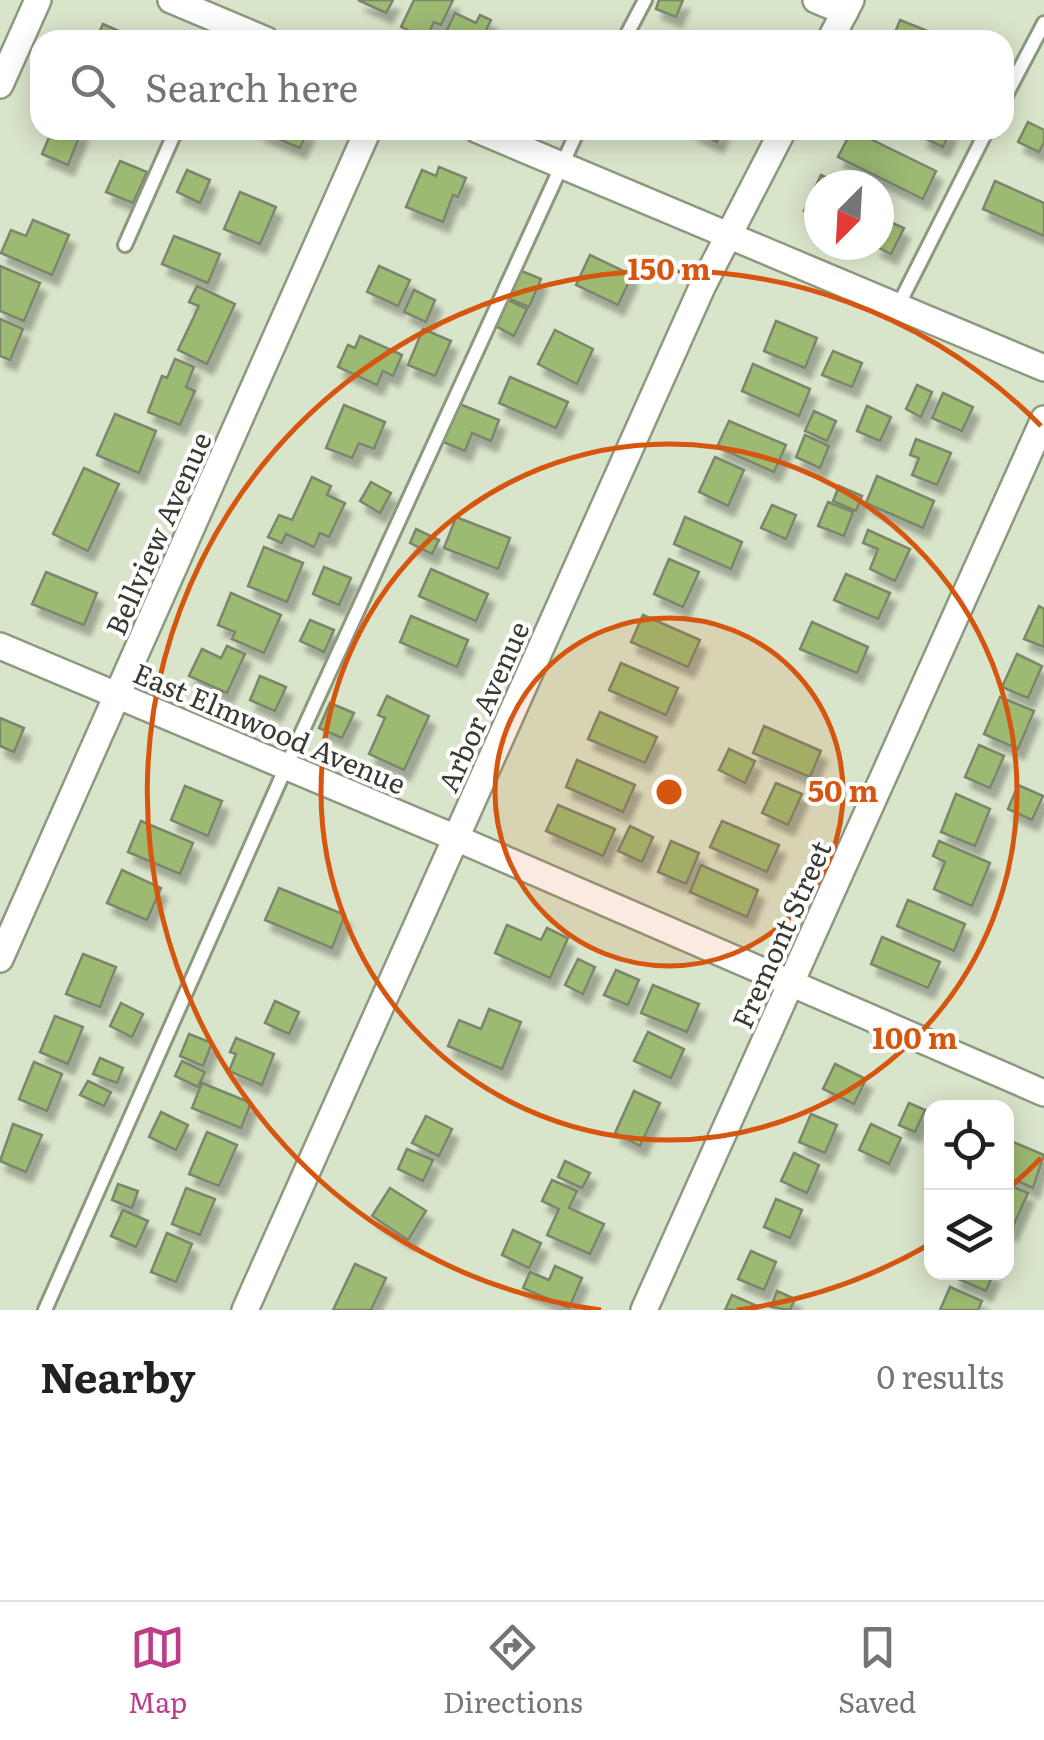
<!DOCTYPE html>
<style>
body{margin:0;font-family:Literata,serif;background:#f6f6f6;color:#202124}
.controls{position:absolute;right:30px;bottom:30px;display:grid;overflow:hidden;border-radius:20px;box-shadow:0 5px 25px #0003}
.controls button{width:90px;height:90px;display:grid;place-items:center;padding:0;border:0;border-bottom:2px solid #e0e0e0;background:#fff;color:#202124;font:50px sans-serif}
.compass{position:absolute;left:804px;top:170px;width:90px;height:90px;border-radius:50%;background:#fff;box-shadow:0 5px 25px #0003;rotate:204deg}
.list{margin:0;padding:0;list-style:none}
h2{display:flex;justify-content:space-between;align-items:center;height:130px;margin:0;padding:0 40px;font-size:42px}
h2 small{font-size:32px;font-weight:400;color:#757577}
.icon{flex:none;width:55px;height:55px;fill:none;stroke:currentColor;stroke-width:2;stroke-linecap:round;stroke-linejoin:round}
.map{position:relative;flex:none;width:1044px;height:1310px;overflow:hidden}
.search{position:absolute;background:#fff;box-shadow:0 5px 25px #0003;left:30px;right:30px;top:30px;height:110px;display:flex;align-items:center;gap:25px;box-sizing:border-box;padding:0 35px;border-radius:30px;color:#757577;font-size:38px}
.sheet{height:290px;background:#fff}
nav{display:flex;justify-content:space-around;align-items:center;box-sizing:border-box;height:140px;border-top:2px solid #e0e0e0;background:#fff;font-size:28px;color:#757577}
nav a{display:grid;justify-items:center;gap:5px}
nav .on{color:#bd3d89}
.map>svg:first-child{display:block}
.building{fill:#9dba72;stroke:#7b866d;stroke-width:2.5;filter:url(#shadow)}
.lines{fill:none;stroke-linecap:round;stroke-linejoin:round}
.lane-casing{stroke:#8d997f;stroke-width:18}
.street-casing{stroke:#8d997f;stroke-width:30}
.lane{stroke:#fff;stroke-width:12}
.street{stroke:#fff;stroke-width:25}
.ring{fill:none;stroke:#d65610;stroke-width:5}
.labels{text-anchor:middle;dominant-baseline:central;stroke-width:8;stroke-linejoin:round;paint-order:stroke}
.street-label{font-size:28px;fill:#373b30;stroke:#fff}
.centre{fill:#d65610;stroke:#fff;stroke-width:5}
.ring-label{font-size:30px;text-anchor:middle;font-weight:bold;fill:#d65610;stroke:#fff;stroke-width:8;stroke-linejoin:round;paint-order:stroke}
</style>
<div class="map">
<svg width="1044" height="1310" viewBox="0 0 1044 1310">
<defs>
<filter id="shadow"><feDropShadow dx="6" dy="10" stdDeviation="2.5" flood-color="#0004"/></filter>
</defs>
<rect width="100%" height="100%" fill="#d9e5ca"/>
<g class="building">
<path d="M 358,0 L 393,0 L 386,13 Z"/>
<path d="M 414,0 L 453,0 L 441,25 L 434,22 L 426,39 L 401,27 Z"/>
<path d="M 659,0 L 683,0 L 676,17 L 656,9 Z"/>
<path d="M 455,13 L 476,23 L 480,15 L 491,20 L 481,40 L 442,40 Z"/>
<path d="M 900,20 L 930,32 L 927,40 L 892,40 Z"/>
<path d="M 103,24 L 139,40 L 96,40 Z"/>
<path d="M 699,32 L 719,40 L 696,40 Z"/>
<path d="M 1028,122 L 1044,130 L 1044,142 L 1039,152 L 1018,142 Z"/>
<path d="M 52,130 L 82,130 L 68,165 L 42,154 Z"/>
<path d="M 257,130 L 308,130 L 300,148 Z"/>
<path d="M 691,130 L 723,130 L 717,142 Z"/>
<path d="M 852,130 L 936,171 L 923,199 L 838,157 Z"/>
<path d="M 925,130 L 951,130 L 943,147 L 922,137 Z"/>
<path d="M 120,161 L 147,172 L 133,203 L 106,192 Z"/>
<path d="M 439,167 L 466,178 L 458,197 L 453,195 L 443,222 L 406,207 L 422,170 L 436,176 Z"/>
<path d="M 187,170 L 210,180 L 200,203 L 177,192 Z"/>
<path d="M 821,175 L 842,185 L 819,185 L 819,218 L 804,211 Z"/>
<path d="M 995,181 L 1044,203 L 1044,236 L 983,209 Z"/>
<path d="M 240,192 L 276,207 L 260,244 L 224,229 Z"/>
<path d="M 879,217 L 904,228 L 891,254 L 873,245 L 879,245 Z"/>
<path d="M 33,220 L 69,235 L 52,275 L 1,253 L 11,230 L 26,236 Z"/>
<path d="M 174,236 L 220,254 L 208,283 L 162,264 Z"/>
<path d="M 590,255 L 632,275 L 618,305 L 576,285 Z"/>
<path d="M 0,266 L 40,283 L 24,321 L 0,311 Z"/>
<path d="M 379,266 L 410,280 L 398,306 L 367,292 Z"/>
<path d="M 519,270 L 541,279 L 529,307 L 508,298 Z"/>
<path d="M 197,286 L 235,304 L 207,364 L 178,350 L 199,306 L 189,302 Z"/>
<path d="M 414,290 L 435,300 L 426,322 L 404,312 Z"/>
<path d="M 506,299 L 527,309 L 514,336 L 494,325 Z"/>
<path d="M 0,319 L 23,329 L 10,360 L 0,356 Z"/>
<path d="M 776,321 L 817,338 L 805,368 L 764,351 Z"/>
<path d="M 423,329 L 451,341 L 435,376 L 408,365 Z"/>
<path d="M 555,330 L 593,349 L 577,384 L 538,364 Z"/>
<path d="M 360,336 L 402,355 L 393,376 L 383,371 L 377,385 L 338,367 L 348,345 L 355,348 Z"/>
<path d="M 833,351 L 862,363 L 852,387 L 822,375 Z"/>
<path d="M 175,359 L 194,367 L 186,387 L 195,391 L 180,425 L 148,412 L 162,376 L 167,378 Z"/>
<path d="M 753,364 L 810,389 L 799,416 L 742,391 Z"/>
<path d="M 510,377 L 568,402 L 556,428 L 499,403 Z"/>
<path d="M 917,385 L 932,392 L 921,417 L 906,409 Z"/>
<path d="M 943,393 L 973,407 L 962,431 L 932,418 Z"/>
<path d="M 457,403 L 499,420 L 491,441 L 472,433 L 465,451 L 441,441 Z"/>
<path d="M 344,405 L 385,422 L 374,449 L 359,443 L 352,458 L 326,448 Z"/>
<path d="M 867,406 L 891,417 L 880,441 L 857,431 Z"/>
<path d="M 814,411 L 836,421 L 827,441 L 805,431 Z"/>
<path d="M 115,414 L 156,431 L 139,473 L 97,455 Z"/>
<path d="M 729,421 L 786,445 L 774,472 L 717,447 Z"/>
<path d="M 805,435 L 829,446 L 820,468 L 796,457 Z"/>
<path d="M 916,439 L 951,453 L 937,485 L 912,475 L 919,458 L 910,455 Z"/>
<path d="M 715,457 L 744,470 L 728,506 L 699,492 Z"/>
<path d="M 84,468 L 119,484 L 88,551 L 53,534 Z"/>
<path d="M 877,476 L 934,501 L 923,528 L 866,503 Z"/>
<path d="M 312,477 L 331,486 L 327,495 L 345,503 L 329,537 L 320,533 L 314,547 L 286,534 L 282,543 L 268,537 L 279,515 L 292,520 Z"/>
<path d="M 371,482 L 391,493 L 380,513 L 360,501 Z"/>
<path d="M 839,486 L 862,496 L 856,511 L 833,501 Z"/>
<path d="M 828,502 L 853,512 L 844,536 L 818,526 Z"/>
<path d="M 772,505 L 796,515 L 786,539 L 761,528 Z"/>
<path d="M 456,517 L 510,538 L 498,569 L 444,548 Z"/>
<path d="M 685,517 L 742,542 L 731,569 L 674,544 Z"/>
<path d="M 416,529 L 439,540 L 432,554 L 410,543 Z"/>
<path d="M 868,530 L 910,549 L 895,581 L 870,569 L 878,549 L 863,543 Z"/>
<path d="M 264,547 L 303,563 L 287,602 L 248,586 Z"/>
<path d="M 669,559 L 699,572 L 683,607 L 654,594 Z"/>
<path d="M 324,567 L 351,578 L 339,605 L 313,594 Z"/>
<path d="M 431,569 L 488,594 L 476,621 L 419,596 Z"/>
<path d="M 46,572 L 97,593 L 84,625 L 32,604 Z"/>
<path d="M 846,574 L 890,593 L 878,619 L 834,600 Z"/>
<path d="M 231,593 L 281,615 L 264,653 L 232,639 L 235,632 L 218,625 Z"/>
<path d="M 1039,606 L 1044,609 L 1044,647 L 1024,639 Z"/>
<path d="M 643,615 L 700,640 L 688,667 L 631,642 Z"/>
<path d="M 411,616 L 468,640 L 457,667 L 400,642 Z"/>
<path d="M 310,620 L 334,630 L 324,652 L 300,641 Z"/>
<path d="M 812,622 L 868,647 L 857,673 L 800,649 Z"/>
<path d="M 227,646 L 245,654 L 227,693 L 189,676 L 202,649 L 221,658 Z"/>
<path d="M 1017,654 L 1042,666 L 1028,698 L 1002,687 Z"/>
<path d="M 621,663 L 678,688 L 666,715 L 609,690 Z"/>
<path d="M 260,676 L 286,687 L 275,711 L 250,700 Z"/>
<path d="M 387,696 L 429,716 L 404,770 L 369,754 L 385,718 L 378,715 Z"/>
<path d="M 1000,697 L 1034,711 L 1018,749 L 984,734 Z"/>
<path d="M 330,703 L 354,713 L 342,738 L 319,728 Z"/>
<path d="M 600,712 L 657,737 L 645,763 L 588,739 Z"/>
<path d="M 0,718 L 24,728 L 14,752 L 0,746 Z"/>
<path d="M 764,726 L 821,751 L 810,777 L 753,753 Z"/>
<path d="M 979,745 L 1004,756 L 990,788 L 965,777 Z"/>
<path d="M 729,749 L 755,761 L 745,783 L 719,770 Z"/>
<path d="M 577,760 L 635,785 L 623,812 L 566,787 Z"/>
<path d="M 776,783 L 802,794 L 788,825 L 762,813 Z"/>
<path d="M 1018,785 L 1043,796 L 1032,820 L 1008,809 Z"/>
<path d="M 185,786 L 222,801 L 208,836 L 171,820 Z"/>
<path d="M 956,794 L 990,809 L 975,846 L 941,832 Z"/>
<path d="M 558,805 L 615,829 L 603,856 L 546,831 Z"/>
<path d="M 141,821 L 193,843 L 180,874 L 128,852 Z"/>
<path d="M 722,821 L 779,845 L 767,872 L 710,847 Z"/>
<path d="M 630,826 L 653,837 L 642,862 L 618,851 Z"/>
<path d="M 671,841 L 699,853 L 686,884 L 658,872 Z"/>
<path d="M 939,841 L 990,863 L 972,906 L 934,889 L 945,862 L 933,856 Z"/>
<path d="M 701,865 L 758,890 L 747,917 L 690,892 Z"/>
<path d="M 122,870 L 161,888 L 147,920 L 107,903 Z"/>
<path d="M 279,888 L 345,915 L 332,948 L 265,920 Z"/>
<path d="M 908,900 L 965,924 L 954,951 L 897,926 Z"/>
<path d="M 507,925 L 541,940 L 547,928 L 568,938 L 550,978 L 495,953 Z"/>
<path d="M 882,937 L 940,962 L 928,988 L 871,964 Z"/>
<path d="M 83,954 L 116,967 L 100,1007 L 66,994 Z"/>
<path d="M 578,959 L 595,967 L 583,994 L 565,985 Z"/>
<path d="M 616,970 L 639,980 L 628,1005 L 604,995 Z"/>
<path d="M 653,985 L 699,1004 L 687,1032 L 641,1013 Z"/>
<path d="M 275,1001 L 299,1012 L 289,1034 L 265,1023 Z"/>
<path d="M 121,1003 L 143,1014 L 132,1037 L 110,1026 Z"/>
<path d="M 489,1009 L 521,1022 L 502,1069 L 448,1046 L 459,1020 L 481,1029 Z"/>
<path d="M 55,1016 L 83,1027 L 68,1064 L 40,1052 Z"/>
<path d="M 648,1032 L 684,1049 L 671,1078 L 634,1061 Z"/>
<path d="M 189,1034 L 212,1043 L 203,1066 L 180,1056 Z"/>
<path d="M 236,1038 L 274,1054 L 262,1085 L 229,1071 L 236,1054 L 230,1052 Z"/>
<path d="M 100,1058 L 123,1068 L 117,1083 L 93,1074 Z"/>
<path d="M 182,1061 L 205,1072 L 198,1087 L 175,1076 Z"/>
<path d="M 34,1062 L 62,1074 L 47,1111 L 19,1099 Z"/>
<path d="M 835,1064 L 866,1079 L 854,1104 L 823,1089 Z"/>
<path d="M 88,1081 L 111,1092 L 104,1106 L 80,1095 Z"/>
<path d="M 202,1083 L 251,1103 L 241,1128 L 192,1108 Z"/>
<path d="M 634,1091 L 660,1103 L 640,1146 L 615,1133 Z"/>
<path d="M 909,1103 L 925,1110 L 915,1132 L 899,1125 Z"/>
<path d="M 161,1112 L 188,1125 L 176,1150 L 149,1137 Z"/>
<path d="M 811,1114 L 837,1125 L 825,1153 L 799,1142 Z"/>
<path d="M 426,1116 L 452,1129 L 439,1156 L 412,1143 Z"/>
<path d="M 13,1124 L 42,1135 L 26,1172 L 0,1161 Z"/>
<path d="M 871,1124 L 901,1138 L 889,1164 L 859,1150 Z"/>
<path d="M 207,1132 L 237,1145 L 219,1186 L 189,1174 Z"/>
<path d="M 1006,1139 L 1044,1155 L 1033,1188 L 1006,1176 Z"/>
<path d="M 407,1149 L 433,1160 L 423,1181 L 398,1169 Z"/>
<path d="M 794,1153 L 819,1165 L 807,1193 L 781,1181 Z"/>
<path d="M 565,1161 L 590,1173 L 582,1188 L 558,1177 Z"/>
<path d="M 552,1180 L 577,1191 L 569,1208 L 604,1224 L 590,1254 L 547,1235 L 559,1209 L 542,1201 Z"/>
<path d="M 118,1184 L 138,1191 L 132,1208 L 112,1200 Z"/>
<path d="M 1006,1184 L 1028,1193 L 1011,1231 L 1006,1229 Z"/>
<path d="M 186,1188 L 215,1199 L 200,1235 L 172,1224 Z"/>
<path d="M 390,1188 L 426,1211 L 408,1240 L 372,1216 Z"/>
<path d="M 776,1199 L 802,1210 L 790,1238 L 764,1227 Z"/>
<path d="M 123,1210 L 148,1221 L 136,1247 L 111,1236 Z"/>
<path d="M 513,1230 L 541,1243 L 529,1268 L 502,1255 Z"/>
<path d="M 167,1233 L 192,1244 L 176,1282 L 151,1272 Z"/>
<path d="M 751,1251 L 776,1262 L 764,1290 L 738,1279 Z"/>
<path d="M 355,1264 L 386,1278 L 371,1310 L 333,1310 Z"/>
<path d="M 555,1266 L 582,1278 L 569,1308 L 523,1288 L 530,1272 L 549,1280 Z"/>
<path d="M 956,1272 L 994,1272 L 986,1291 L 954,1277 Z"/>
<path d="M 950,1287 L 982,1301 L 978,1310 L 940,1310 Z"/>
<path d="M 777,1291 L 795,1299 L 790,1310 L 771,1307 Z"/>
<path d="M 732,1295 L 757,1306 L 756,1310 L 725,1310 Z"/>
</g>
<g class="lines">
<g class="lane-casing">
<g id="lane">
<path d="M 624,40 L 645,0"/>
<path d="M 1004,99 L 1044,23"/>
<path d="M 125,245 L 176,130"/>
<path d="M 898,306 L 987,130"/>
<path d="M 45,1310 L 286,767 L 578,130"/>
</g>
</g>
<g class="street-casing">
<g id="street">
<path d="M 171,0 L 266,40"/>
<path d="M 816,0 L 845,12"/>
<path d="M 830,40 L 851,0"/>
<path d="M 0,85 L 38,0"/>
<path d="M 478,130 L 1044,368"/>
<path d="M 0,646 L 456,838 L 1044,1093"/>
<path d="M 0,959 L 368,130"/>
<path d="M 245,1310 L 703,285 L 783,130"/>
<path d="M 644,1310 L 1044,419"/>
</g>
</g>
<use href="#lane" class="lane"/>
<use href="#street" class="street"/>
</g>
<circle cx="669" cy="792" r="174" fill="#d65610" fill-opacity=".12"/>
<g class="ring">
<circle cx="669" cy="792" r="174"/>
<circle cx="669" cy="792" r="348"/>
<path d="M1041 1158A522 522 0 0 1 1008 1189M930 1244A522 522 0 0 1 737 1310M601 1310A522 522 0 1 1 1041 426"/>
</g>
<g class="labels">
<g class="street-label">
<text transform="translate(157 533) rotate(-66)">Bellview Avenue</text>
<text transform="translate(482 706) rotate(-66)">Arbor Avenue</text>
<text transform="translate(270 727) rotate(23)">East Elmwood Avenue</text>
<text transform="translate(780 934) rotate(-66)">Fremont Street</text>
</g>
</g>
<circle cx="669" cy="792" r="15" class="centre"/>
<g class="ring-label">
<text x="669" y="280">150 m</text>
<text x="843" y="802">50 m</text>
<text x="915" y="1049">100 m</text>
</g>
</svg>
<div class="controls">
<button><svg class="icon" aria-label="locate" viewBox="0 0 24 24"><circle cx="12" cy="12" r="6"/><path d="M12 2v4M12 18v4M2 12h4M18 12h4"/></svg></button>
<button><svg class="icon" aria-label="layers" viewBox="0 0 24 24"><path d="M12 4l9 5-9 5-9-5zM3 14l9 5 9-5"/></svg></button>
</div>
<svg class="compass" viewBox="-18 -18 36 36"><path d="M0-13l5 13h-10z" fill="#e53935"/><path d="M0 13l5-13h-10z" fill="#757577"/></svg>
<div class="search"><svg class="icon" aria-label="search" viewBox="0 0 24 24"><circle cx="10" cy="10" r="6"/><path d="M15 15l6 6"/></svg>Search here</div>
</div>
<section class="sheet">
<h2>Nearby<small>0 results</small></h2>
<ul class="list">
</ul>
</section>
<nav>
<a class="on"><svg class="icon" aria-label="map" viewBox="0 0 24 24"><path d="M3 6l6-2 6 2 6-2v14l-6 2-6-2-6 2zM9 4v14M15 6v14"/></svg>Map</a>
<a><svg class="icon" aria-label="directions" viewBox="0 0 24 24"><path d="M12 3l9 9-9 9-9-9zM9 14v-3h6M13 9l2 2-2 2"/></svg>Directions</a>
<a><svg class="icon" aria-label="saved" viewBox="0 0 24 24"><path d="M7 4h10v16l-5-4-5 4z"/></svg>Saved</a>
</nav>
